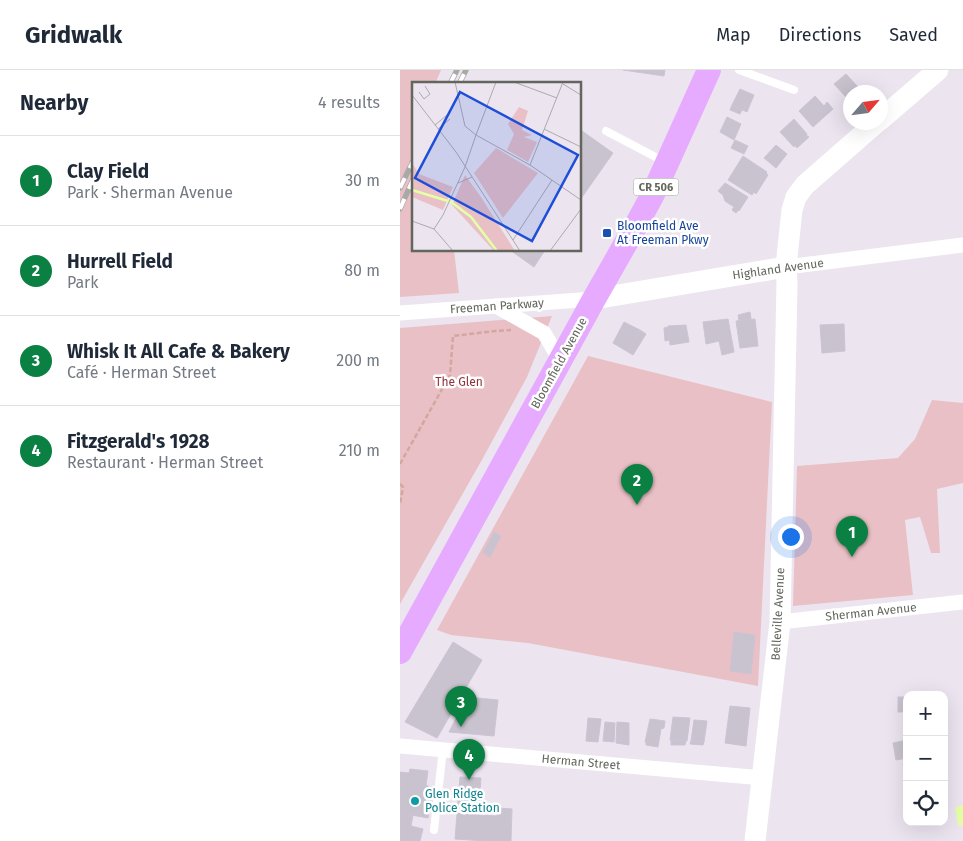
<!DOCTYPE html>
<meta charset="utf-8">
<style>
body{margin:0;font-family:"Fira Sans",sans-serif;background:#f6f6f7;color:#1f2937}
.controls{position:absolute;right:15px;bottom:15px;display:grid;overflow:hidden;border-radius:10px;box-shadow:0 5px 20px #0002}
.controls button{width:45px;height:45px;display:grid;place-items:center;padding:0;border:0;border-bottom:1px solid #e0e1e3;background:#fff;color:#1f2937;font:25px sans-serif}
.compass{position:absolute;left:443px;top:15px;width:45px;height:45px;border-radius:50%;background:#fff;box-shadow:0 5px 20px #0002;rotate:62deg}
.you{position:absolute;left:390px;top:466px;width:18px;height:18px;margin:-12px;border:4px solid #fff;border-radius:50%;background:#1a73e8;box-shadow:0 0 0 8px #1a73e833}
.badge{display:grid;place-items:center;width:32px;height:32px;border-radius:50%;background:#0b8043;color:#fff;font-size:16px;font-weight:700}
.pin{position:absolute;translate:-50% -41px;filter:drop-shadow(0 1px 2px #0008)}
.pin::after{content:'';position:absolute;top:26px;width:18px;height:15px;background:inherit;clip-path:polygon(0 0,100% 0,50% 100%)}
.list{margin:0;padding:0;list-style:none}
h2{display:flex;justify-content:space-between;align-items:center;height:65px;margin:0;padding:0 20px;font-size:21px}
h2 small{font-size:16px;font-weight:400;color:#747a83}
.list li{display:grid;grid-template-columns:32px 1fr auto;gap:15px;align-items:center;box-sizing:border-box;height:90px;padding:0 20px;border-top:1px solid #e0e1e3}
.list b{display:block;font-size:19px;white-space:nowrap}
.list p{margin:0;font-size:16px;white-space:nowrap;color:#747a83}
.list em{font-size:16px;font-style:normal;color:#747a83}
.icon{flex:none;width:28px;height:28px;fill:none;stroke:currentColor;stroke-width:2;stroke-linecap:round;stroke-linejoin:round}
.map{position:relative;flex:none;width:563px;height:771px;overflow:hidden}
header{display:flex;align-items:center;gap:30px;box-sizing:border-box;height:70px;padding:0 25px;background:#fff;border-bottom:1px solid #e0e1e3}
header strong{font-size:24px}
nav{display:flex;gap:28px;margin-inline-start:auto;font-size:18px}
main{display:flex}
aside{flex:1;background:#fff}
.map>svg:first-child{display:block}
.green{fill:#e9c0c5}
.water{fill:#e4ffa6}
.building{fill:#c8c3ce;stroke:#cdc3d5}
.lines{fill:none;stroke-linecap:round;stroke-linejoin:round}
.path{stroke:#d5a69e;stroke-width:2.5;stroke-dasharray:5 2.5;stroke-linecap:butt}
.lane{stroke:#fff;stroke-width:8}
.street{stroke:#fff;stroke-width:15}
.secondary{stroke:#fff;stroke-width:21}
.primary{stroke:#e6abff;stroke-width:24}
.rail-casing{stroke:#a9aaa7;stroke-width:5.5}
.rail{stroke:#fff;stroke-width:4;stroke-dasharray:11;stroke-linecap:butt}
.transit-dot{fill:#1a4fb4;stroke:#fff;stroke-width:2}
.culture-dot{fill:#0f9aa8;stroke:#fff;stroke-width:2}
.labels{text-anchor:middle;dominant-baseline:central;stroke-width:5;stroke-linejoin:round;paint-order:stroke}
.shield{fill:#fff;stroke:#91948d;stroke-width:1}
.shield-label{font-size:11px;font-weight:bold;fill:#62665c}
.transit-label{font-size:12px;fill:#164399;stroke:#fff;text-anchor:start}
.street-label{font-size:12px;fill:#62665c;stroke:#fff}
.park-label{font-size:12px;fill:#90323a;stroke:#fff}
.culture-label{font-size:12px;fill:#0d838f;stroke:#fff;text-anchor:start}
.inset-river{fill:none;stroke:#e4ffa6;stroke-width:2.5}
.inset-road{fill:none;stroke:#adaaac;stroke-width:1}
.view{fill:#1d4ed8;fill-opacity:0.15;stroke:#1d4ed8;stroke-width:2.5}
.inset-edge{fill:none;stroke:#62665c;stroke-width:2.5}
</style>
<header>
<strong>Gridwalk</strong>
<nav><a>Map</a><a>Directions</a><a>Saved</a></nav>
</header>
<main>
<aside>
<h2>Nearby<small>4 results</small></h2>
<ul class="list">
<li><span class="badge">1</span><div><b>Clay Field</b><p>Park · Sherman Avenue</p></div><em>30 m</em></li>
<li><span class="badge">2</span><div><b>Hurrell Field</b><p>Park</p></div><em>80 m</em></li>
<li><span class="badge">3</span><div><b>Whisk It All Cafe &amp; Bakery</b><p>Café · Herman Street</p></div><em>200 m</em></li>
<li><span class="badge">4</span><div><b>Fitzgerald's 1928</b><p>Restaurant · Herman Street</p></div><em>210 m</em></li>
</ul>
</aside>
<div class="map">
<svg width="563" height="771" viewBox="0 0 563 771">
<rect width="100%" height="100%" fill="#ece5f0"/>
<g class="green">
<path d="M 0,0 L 41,0 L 35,14 L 14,14 L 14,180 L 54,180 L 59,223 L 0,227 Z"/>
<path d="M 152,246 L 127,307 L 83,388 L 0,534 L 0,258 Z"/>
<path d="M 188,286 L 372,332 L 358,616 L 128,573 L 51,565 L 37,560 Z"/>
<path d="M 532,330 L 563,333 L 563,413 L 537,419 L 540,483 L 531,483 L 520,447 L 505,450 L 513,525 L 393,536 L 397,396 L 498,388 L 515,369 Z"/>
</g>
<path class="water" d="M 563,735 L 563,755 L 559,756 L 558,755 L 555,738 L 556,737 Z"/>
<g class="building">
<path d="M 223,0 L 265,0 L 264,6 Z"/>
<path d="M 446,4 L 458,17 L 446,27 L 434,14 Z"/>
<path d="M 456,18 L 459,21 L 457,22 L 450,22 L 450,30 L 449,31 L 446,26 Z"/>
<path d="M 340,19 L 354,25 L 347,42 L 332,35 Z"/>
<path d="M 415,26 L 424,36 L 427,32 L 433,39 L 413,57 L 399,41 Z"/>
<path d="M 332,35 L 342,40 L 340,44 L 330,40 Z"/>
<path d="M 327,47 L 341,54 L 334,70 L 320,62 Z"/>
<path d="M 394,49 L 407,64 L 406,65 L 409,67 L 397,78 L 395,75 L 394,77 L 380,62 Z"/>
<path d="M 182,61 L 213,83 L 180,130 L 180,64 Z"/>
<path d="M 335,70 L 348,76 L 344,84 L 331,78 Z"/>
<path d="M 376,75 L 387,84 L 376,98 L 364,88 Z"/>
<path d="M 343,86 L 367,102 L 352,125 L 328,110 Z"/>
<path d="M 366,103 L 368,105 L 356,124 L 354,122 Z"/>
<path d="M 325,113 L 348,127 L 339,141 L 338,140 L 336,143 L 332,140 L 334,137 L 325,131 L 323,125 L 318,121 Z"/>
<path d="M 110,180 L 145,180 L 134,197 Z"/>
<path d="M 350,242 L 351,249 L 339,251 L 338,245 Z"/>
<path d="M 328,249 L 334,282 L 322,285 L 319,271 L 306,274 L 303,252 Z"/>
<path d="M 355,249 L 358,276 L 340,278 L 336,251 Z"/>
<path d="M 224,252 L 240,260 L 228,282 L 213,273 Z"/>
<path d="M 444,254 L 445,281 L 422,283 L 420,255 Z"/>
<path d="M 286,255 L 289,272 L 270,275 L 268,256 Z"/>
<path d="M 268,257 L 270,270 L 265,271 L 264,258 Z"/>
<path d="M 240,260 L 246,264 L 233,285 L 228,282 Z"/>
<path d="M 94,462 L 101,466 L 90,487 L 83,483 Z"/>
<path d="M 334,562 L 355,565 L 351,604 L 330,601 Z"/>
<path d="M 53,572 L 82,590 L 37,668 L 5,652 Z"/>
<path d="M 67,627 L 98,630 L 94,666 L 49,662 Z"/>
<rect x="498" y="627" width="9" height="15"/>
<path d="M 330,636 L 350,638 L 346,676 L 325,673 Z"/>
<path d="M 273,647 L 290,648 L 287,671 L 270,670 Z"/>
<path d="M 188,648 L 201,649 L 198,672 L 186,671 Z"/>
<path d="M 250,649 L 265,651 L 264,658 L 261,659 L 258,677 L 246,675 L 246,672 L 245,672 Z"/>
<path d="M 294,650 L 307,651 L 304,672 L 291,671 Z"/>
<path d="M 205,652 L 215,653 L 214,672 L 203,671 Z"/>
<path d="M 217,652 L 229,653 L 229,671 L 216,670 Z"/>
<path d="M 216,670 L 229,671 L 229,675 L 216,673 Z"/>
<path d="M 271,670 L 286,671 L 285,675 L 271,675 Z"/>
<path d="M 507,670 L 507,688 L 496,690 L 493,673 Z"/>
<path d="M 291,671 L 304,672 L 303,675 L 290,674 Z"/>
<path d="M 503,694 L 507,694 L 507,706 L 506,706 Z"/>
<path d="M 10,699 L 28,701 L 26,715 L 33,718 L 28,748 L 0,743 L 0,702 L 9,703 Z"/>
<path d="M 60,707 L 81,708 L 78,745 L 97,746 L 98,738 L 112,739 L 111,771 L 85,771 L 55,769 Z"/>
<path d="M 0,743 L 13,745 L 11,756 L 23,759 L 20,771 L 0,771 Z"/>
</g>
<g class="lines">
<g class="path">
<path d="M 0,394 L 50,305 L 53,266 L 95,261 L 111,260"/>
<path d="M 0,414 L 3,417 L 0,434"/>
</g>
<g class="lane">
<path d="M 339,0 L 394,20"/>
<path d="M 206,61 L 265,92"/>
<path d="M 34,760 L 43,679"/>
</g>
<g class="street">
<path d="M 386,197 L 563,175"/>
<path d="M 96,236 L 144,263 L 160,290"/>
<path d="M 0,243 L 194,229"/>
<path d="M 380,552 L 563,532"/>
<path d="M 0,676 L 363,708"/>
</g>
<g class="secondary">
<path d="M 480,50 L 538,0"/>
<path d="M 194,229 L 386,197"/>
<path d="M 355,771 L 380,552 L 387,214 L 386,197 L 392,140 L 396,127 L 405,115 L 477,52"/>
</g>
<path class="primary" d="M 0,582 L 194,229 L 239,150 L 253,124 L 309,0"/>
<g class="rail-casing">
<g id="rail">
<path d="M 50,14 L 57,0"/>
<path d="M 59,14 L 66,0"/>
<path d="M 0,118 L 14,89"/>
<path d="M 0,139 L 14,107"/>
</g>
</g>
<use href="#rail" class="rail"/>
</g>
<rect class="transit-dot" x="202" y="158" width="10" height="10" rx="2.5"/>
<circle class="culture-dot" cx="15" cy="731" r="5"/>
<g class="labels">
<rect class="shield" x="233.5" y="108.5" width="45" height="17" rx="4"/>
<g class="shield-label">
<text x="256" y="117">CR 506</text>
</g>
<g class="transit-label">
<text x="217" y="156">Bloomfield Ave<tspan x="217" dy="14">At Freeman Pkwy</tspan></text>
</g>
<g class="street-label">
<text transform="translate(378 199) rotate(-8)">Highland Avenue</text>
<text transform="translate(97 236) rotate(-4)">Freeman Parkway</text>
<text transform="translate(159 293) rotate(-61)">Bloomfield Avenue</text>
<text transform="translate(471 542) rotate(-6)">Sherman Avenue</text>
<text transform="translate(378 544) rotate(-87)">Belleville Avenue</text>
<text transform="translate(181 692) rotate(5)">Herman Street</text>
</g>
<g class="park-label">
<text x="59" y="312">The Glen</text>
</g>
<g class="culture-label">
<text x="25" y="724">Glen Ridge<tspan x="25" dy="14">Police Station</tspan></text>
</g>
</g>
<g transform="translate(12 12)">
<rect width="169" height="169" fill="#ece5f0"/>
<path d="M 107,25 L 116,29 L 110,48 L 120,53 L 112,55 L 125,60 L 116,80 L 95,68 L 102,52 L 96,42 ZM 84,66 L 126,91 L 91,136 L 62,91 ZM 0,81 L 7,92 L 41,105 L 31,128 L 0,115 ZM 53,93 L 69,115 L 103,169 L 82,169 L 40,123 Z" fill="#e9c0c5"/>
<path class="inset-river" d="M 0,108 L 39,120 L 59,135 L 85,169"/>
<path class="inset-road" d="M 43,0 L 53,44 L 64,53 L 84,0M 102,0 L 145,16M 151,2 L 169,13M 7,10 L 12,17 L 18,12 L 13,4M 0,13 L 44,70 L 108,169M 23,43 L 35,33M 26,47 L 38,37M 132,47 L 169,65M 118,83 L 151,0M 53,85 L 64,53 L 118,83 L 169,118M 46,101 L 60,95M 0,139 L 22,147 L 41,169M 22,147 L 31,133 L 53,85M 101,158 L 140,98M 138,169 L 169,127"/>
<path class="view" d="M 48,10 L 166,73 L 120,159 L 3,96 Z"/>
<rect width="169" height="169" class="inset-edge"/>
</g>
</svg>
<div class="controls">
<button>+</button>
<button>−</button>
<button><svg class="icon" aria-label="locate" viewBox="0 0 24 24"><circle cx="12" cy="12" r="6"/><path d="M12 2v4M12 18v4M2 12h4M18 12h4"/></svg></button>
</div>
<svg class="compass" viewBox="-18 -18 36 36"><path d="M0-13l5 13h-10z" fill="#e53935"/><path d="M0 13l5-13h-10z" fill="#747a83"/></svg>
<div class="you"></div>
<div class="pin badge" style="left:452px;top:487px">1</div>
<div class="pin badge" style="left:237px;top:435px">2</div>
<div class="pin badge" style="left:61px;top:657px">3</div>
<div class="pin badge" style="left:69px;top:710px">4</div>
</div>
</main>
